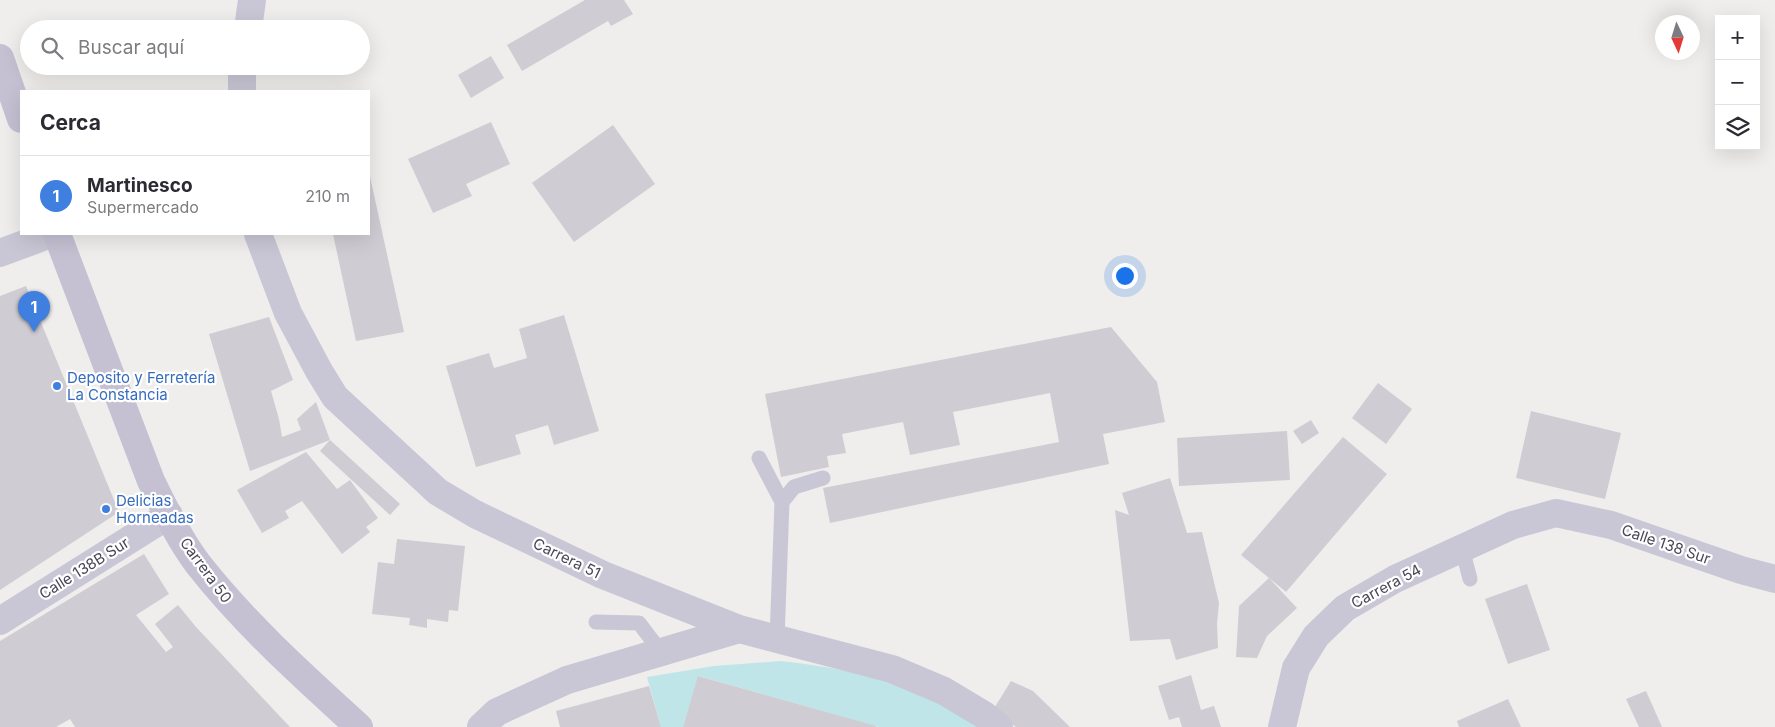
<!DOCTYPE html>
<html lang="es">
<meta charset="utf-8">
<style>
body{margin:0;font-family:Inter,sans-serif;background:#f2f2f3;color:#2b2b33}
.controls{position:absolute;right:15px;top:15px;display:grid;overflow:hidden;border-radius:0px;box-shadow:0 5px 20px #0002}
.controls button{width:45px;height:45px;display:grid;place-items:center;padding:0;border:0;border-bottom:1px solid #e1e1e2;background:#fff;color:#2b2b33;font:25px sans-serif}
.compass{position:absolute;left:1655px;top:15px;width:45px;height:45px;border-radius:50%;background:#fff;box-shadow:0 5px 20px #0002;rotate:176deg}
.you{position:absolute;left:1124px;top:275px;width:18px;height:18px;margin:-12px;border:4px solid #fff;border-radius:50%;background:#1a73e8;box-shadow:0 0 0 8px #1a73e833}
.badge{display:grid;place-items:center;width:32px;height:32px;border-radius:50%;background:#d93025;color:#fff;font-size:16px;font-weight:700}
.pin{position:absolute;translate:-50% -41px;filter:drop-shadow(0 1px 2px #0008)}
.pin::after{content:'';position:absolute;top:26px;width:18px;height:15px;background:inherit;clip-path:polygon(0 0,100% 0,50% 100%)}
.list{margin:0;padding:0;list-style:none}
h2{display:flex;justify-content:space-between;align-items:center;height:65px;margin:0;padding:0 20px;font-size:21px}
h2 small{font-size:16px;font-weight:400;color:#7c7c81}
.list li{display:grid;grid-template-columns:32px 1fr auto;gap:15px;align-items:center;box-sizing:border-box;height:80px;padding:0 20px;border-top:1px solid #e1e1e2}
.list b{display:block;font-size:19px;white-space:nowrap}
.list p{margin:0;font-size:16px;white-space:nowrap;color:#7c7c81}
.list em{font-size:16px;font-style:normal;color:#7c7c81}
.icon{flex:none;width:28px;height:28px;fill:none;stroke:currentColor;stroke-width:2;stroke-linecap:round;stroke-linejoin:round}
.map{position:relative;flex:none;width:1775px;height:727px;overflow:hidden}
.search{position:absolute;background:#fff;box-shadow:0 5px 20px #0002;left:20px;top:20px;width:350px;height:55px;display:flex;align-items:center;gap:12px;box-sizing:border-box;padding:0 18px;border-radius:28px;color:#7c7c81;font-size:19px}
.panel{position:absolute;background:#fff;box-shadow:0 5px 20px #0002;left:20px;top:90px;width:350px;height:145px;border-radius:0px}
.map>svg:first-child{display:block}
.green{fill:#bfe5e8}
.building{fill:#cfccd3}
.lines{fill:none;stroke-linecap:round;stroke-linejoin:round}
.lane{stroke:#c9c7d5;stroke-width:15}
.street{stroke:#c9c7d5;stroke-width:28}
.secondary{stroke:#c5c1d3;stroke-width:28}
.shop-dot{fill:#3f7fe0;stroke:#fff;stroke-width:2}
.labels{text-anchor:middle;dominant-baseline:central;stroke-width:4.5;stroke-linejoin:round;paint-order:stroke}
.shop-label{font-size:15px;fill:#366cbe;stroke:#fff;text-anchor:start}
.street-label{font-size:15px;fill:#494757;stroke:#fff}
</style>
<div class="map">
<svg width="1775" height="727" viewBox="0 0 1775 727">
<rect width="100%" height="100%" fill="#efeeec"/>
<path class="green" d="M 781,661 C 836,667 889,678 940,701 C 954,708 968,719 982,727 L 878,727 L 699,676 L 683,727 L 661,727 L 647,677 L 714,666 Z"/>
<g class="building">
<path d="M 585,0 L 624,0 L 633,14 L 611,26 L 608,21 L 522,71 L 507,45 Z"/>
<path d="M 491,56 L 504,78 L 471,98 L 458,75 Z"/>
<path d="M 491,122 L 510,164 L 466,184 L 472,196 L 433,213 L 408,159 Z"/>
<path d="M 613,125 L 655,184 L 574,242 L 532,183 Z"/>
<path d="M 369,172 L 404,332 L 356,341 L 333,234 L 369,234 Z"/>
<path d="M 26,286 L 119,512 L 0,590 L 0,296 Z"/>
<path d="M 564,315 L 599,431 L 554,445 L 548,425 L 515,435 L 521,454 L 476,467 L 446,366 L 489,353 L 494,368 L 527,358 L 519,329 Z"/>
<path d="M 269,317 L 293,380 L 271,391 L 279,419 L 282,437 L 301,430 L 297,419 L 316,402 L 330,440 L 250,471 L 209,334 Z"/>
<path d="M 1111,327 L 1157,382 L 1165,422 L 1103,434 L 1109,464 L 830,523 L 823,488 L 1059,442 L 1050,393 L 953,412 L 960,445 L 910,455 L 903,422 L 842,434 L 846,453 L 827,456 L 829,467 L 781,477 L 765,394 Z"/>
<path d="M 1378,383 L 1412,409 L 1386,444 L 1352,418 Z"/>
<path d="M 1531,411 L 1621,433 L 1605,499 L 1516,478 Z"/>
<path d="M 1311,420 L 1319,433 L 1302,444 L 1293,431 Z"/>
<path d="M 1287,431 L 1290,480 L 1179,486 L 1177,438 Z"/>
<path d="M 1343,437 L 1387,474 L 1286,592 L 1241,555 Z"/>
<path d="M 330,440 L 400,504 L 390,515 L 320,451 Z"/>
<path d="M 306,452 L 337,489 L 350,480 L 378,518 L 366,527 L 370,532 L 342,554 L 302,501 L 285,511 L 289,518 L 262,533 L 237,490 Z"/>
<path d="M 1170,478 L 1187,533 L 1202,532 L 1219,603 L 1217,624 L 1218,648 L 1176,660 L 1170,639 L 1130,641 L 1115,510 L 1129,515 L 1122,493 Z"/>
<path d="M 397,539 L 465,546 L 458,611 L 449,610 L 448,622 L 427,619 L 427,628 L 409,625 L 410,618 L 372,614 L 378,562 L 394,564 Z"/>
<path d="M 144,554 L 169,594 L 136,615 L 166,652 L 173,647 L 155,624 L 178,605 L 196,627 L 290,727 L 75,727 L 70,719 L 56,727 L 0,727 L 0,641 Z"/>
<path d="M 1269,578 L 1297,608 L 1267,636 L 1257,658 L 1236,657 L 1239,606 Z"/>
<path d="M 1527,584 L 1550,650 L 1508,664 L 1485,599 Z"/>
<path d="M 1191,675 L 1201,710 L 1214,706 L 1221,727 L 1182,727 L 1179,717 L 1169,720 L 1158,686 Z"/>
<path d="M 698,676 L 876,726 L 876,727 L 683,727 Z"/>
<path d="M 1011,681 L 1033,691 L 1070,727 L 1016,727 L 993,710 Z"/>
<path d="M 649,686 L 661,727 L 560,727 L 556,711 Z"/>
<path d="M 1646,691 L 1662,727 L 1639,727 L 1626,699 Z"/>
<path d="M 1508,699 L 1521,727 L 1459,727 L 1457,721 Z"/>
</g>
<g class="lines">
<g class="lane">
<path d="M 759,458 L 782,502 L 777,640"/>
<path d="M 782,502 L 794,487 L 823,478"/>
<path d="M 1462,548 L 1470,579"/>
<path d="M 596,622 L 639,623 L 661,652"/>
</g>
<g class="street">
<path d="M 248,29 L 252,0"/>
<path d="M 242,91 L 242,66"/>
<path d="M 258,234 L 288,313 L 319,371 L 335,397 L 438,492 L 475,514 L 603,575 L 739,629 L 892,669 L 944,691 L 984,715 L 999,727"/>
<path d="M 0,253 L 51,234"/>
<path d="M 0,621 L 169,515"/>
<path d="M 481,727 L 497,712 L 567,680 L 739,629"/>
<path d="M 1282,727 L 1296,668 L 1316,636 L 1345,608 L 1395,579 L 1513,525 L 1556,513 L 1611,525 L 1741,570 L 1775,579"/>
</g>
<g class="secondary">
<path d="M 0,58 L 21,119"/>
<path d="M 57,234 L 151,481 C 165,509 179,539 198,564 C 245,624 303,676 359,727"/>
</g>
</g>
<g class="shop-dot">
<circle cx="57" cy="386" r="5"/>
<circle cx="106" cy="509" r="5"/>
</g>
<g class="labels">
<g class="shop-label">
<text x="67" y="377">Deposito y Ferretería<tspan x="67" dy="17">La Constancia</tspan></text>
<text x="116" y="500">Delicias<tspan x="116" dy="17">Horneadas</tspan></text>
</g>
<g class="street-label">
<text transform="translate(1666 544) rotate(19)">Calle 138 Sur</text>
<text transform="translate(567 558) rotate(26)">Carrera 51</text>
<text transform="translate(84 568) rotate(-32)">Calle 138B Sur</text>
<text transform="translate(206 570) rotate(54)">Carrera 50</text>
<text transform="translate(1386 586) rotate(-28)">Carrera 54</text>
</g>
</g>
</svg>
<div class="controls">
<button>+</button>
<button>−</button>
<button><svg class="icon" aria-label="layers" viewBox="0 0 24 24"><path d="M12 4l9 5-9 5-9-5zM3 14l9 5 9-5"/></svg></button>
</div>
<svg class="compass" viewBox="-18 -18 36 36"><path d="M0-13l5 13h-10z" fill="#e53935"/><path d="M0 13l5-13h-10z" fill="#7c7c81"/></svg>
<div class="you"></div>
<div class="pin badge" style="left:34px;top:332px;background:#3f7fe0">1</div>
<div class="search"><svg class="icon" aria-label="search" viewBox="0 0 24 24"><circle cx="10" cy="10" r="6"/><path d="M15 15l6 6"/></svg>Buscar aquí</div>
<section class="panel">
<h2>Cerca<small></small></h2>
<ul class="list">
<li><span class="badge" style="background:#3f7fe0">1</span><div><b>Martinesco</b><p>Supermercado</p></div><em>210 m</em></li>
</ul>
</section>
</div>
